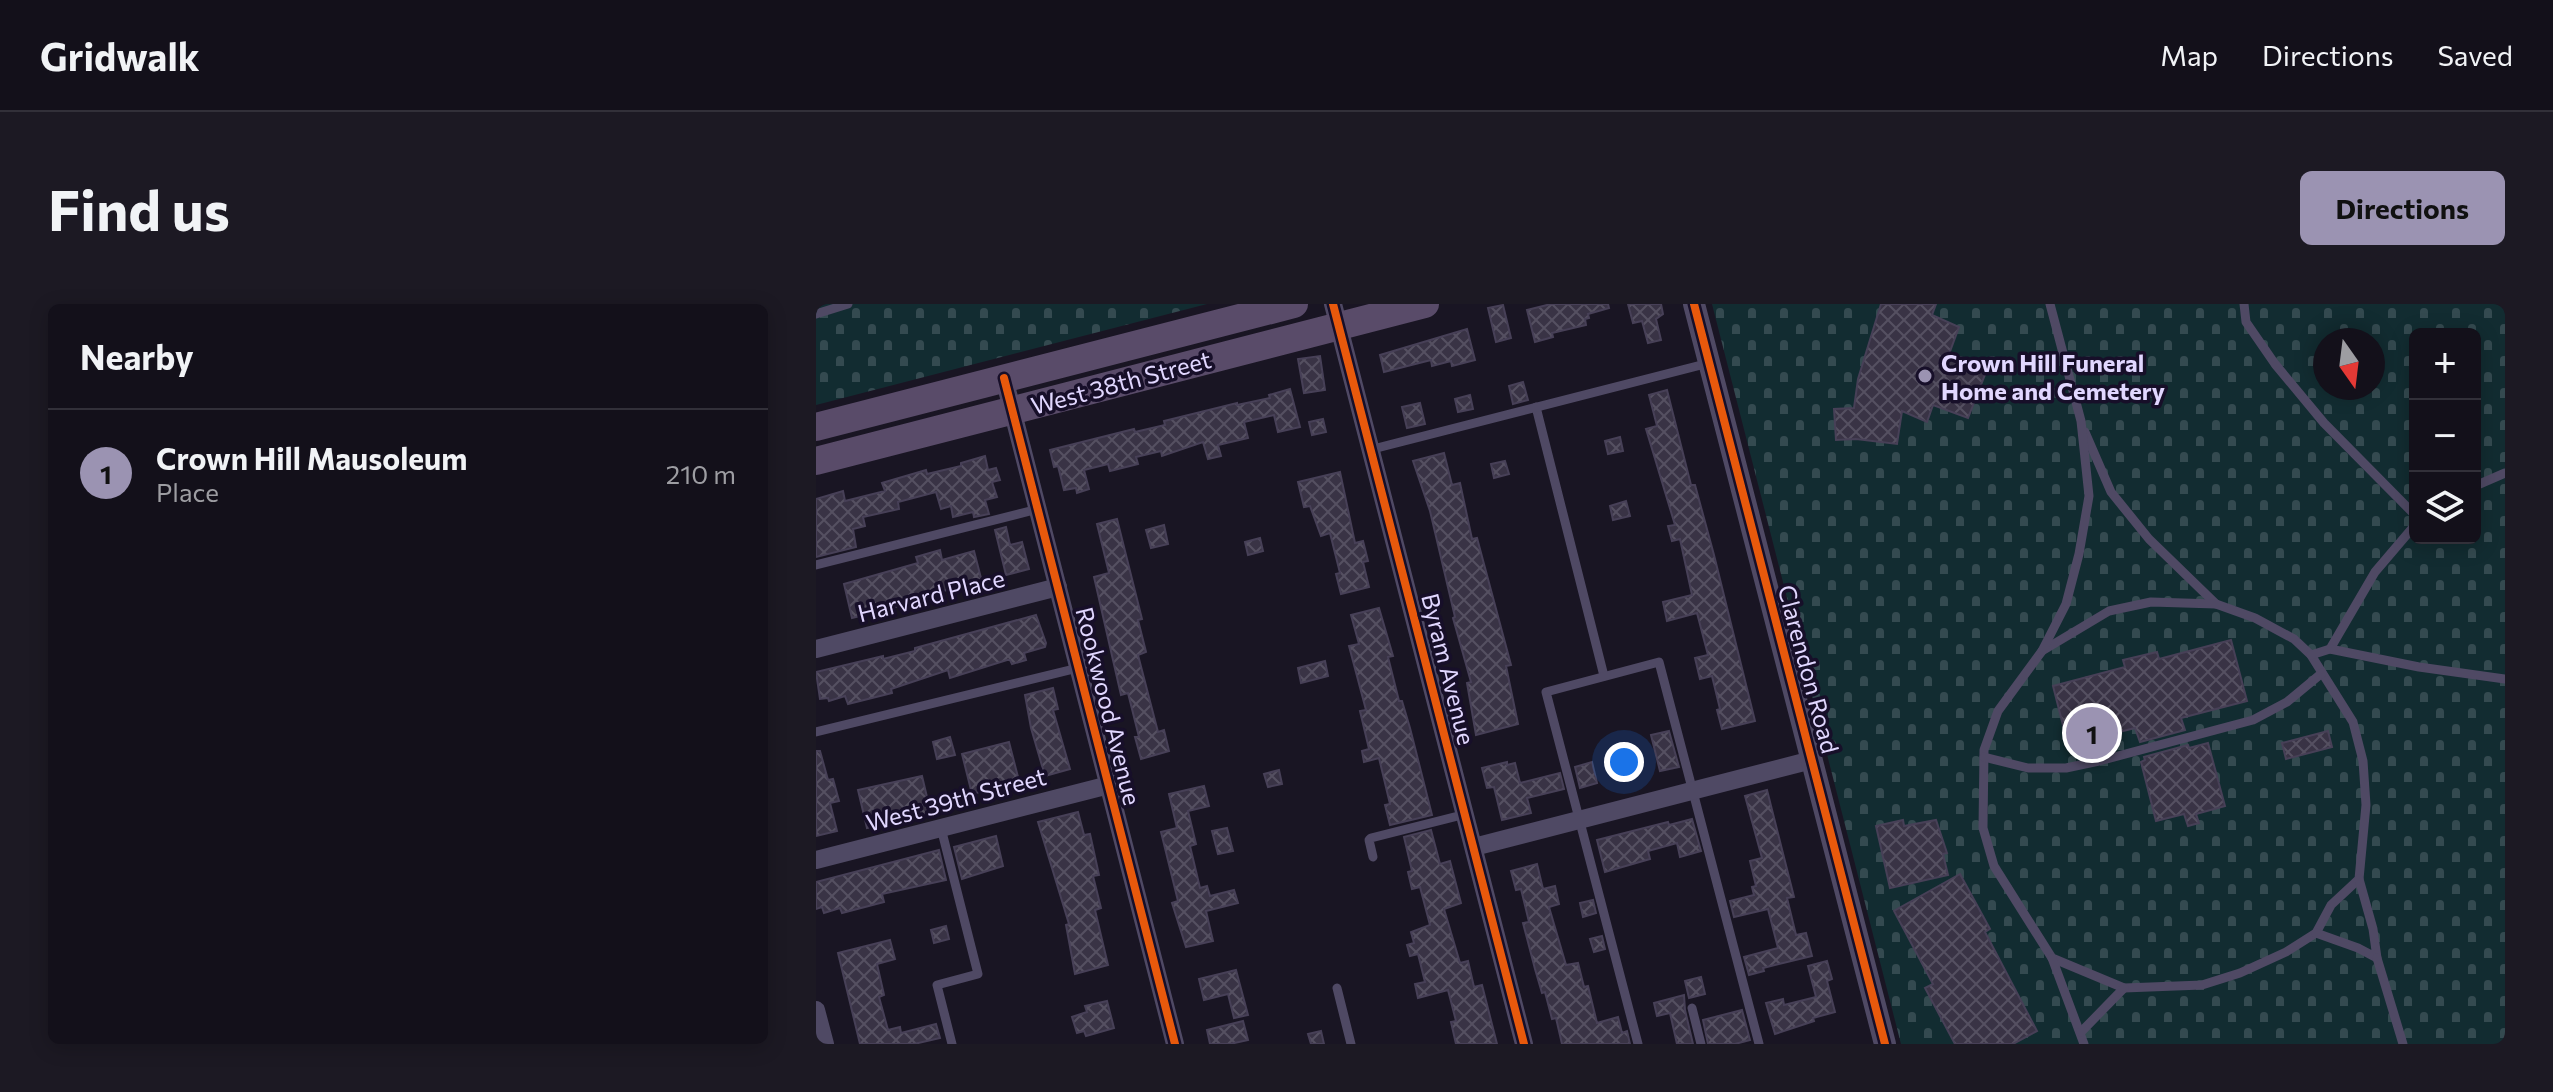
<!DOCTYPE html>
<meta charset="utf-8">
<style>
body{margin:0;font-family:Commissioner,sans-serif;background:#1c1923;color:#f1f3f6}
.controls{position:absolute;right:24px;top:24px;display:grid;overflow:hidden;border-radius:12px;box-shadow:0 4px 20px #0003}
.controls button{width:72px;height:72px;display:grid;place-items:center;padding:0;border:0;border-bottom:2px solid #323039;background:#13101a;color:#f1f3f6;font:40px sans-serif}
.compass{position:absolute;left:1497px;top:24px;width:72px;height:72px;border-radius:50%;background:#13101a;box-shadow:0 4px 20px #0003;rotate:166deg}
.you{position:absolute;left:808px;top:458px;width:28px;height:28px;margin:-20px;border:6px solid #fff;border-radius:50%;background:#1a73e8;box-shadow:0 0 0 12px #1a73e833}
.badge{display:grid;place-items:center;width:52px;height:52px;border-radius:50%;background:#9b93b2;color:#111;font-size:26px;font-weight:700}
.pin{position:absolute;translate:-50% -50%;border:4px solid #fff;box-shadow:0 2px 8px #0006}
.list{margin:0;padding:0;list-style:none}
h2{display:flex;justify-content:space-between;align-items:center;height:104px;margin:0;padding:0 32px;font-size:34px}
h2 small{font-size:26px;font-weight:400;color:#9d9da2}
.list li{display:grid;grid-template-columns:52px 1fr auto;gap:24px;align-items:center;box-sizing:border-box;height:128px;padding:0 32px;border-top:2px solid #323039}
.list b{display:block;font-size:30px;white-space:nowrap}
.list p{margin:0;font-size:26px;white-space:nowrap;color:#9d9da2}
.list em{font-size:26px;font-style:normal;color:#9d9da2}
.icon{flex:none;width:44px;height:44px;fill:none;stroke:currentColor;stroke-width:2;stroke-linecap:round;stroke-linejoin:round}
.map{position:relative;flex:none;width:1689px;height:740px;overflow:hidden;border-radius:12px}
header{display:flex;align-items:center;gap:48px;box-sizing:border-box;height:112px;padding:0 40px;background:#13101a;border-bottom:2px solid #323039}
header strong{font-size:38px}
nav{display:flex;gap:44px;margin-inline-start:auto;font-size:28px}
.intro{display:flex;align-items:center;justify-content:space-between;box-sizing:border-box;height:192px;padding:0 48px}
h1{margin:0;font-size:56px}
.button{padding:20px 36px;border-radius:12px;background:#9b93b2;color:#111;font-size:28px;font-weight:700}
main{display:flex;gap:48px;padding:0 48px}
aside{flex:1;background:#13101a;border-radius:12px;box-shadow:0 4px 20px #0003}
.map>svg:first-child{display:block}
.cemetery{fill:url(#cemetery-stones);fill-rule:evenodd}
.building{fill:url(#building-cross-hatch);stroke:#474057;stroke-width:2}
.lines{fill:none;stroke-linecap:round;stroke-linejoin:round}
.service{stroke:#4f4964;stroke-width:9}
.minor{stroke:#4f4964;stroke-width:18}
.tertiary{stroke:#4f4964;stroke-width:22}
.primary{stroke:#594b69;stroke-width:28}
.cycleway-casing{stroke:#170f29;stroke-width:13}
.cycleway{stroke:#e8590c;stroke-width:8}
.poi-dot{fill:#9b93b2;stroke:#170f29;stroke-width:3}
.labels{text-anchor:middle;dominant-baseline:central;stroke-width:7;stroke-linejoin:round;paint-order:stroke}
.poi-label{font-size:24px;font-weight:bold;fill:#e1d7ff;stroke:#170f29;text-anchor:start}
.street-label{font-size:24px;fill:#e1d7ff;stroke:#170f29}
</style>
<header>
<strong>Gridwalk</strong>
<nav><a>Map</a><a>Directions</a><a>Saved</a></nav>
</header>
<div class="intro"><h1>Find us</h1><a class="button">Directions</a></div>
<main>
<aside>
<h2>Nearby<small></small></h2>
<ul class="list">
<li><span class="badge">1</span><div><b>Crown Hill Mausoleum</b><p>Place</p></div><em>210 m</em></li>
</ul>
</aside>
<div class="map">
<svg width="1689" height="740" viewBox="0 0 1689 740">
<defs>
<pattern id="cemetery-stones" width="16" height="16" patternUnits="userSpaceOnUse" patternTransform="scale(2)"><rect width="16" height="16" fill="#122c31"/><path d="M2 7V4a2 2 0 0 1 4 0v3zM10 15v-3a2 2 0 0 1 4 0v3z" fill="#344a50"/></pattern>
<pattern id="building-cross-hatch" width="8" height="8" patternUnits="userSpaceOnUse" patternTransform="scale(2)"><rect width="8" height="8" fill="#393345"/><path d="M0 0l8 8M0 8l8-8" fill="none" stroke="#555061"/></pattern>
</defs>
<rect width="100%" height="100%" fill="#191523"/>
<g class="cemetery">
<path d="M 0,0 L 391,0 L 0,101 Z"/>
<path d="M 896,0 L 1689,0 L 1689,740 L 1085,740 ZM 1599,30 L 1659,30 L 1659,234 L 1599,234 ZM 1509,36 L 1557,36 L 1557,84 L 1509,84 Z"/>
</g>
<g class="building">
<path d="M 735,0 L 792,0 L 793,4 L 772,10 L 773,14 L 769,15 L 770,21 L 736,29 L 737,33 L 719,38 L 711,6 Z"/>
<path d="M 812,0 L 845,0 L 847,10 L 840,15 L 845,36 L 832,39 L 826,17 L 817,19 Z"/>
<path d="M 1065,0 L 1120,0 L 1116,11 L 1143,23 L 1132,53 L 1170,68 L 1152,114 L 1117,101 L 1111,118 L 1086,107 L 1081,140 L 1040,135 L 1020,136 L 1018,105 L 1038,104 L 1042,75 Z"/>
<path d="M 687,1 L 695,34 L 680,38 L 672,4 Z"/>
<path d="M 651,25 L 659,56 L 636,62 L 635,57 L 616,62 L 615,56 L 568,68 L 564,51 Z"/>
<path d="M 504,52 L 509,86 L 488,89 L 482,55 Z"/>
<path d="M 707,78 L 712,96 L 697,100 L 693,82 Z"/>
<path d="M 474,85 L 484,123 L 462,128 L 458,111 L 428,118 L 432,134 L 402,141 L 405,152 L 392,155 L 387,138 L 346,152 L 345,147 L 320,153 L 322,160 L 294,167 L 292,160 L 268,166 L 273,185 L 261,189 L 260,184 L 248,186 L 242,162 L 238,163 L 234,146 L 318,125 L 319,128 L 349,121 L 348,117 L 421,99 L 421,101 L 454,94 L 453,91 Z"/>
<path d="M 851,86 L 875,181 L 879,181 L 898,251 L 939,417 L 906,425 L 901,406 L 904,405 L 896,372 L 884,375 L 879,354 L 892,351 L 881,309 L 851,317 L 847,298 L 876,291 L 864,235 L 856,237 L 852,222 L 859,221 L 830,125 L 841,122 L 833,91 Z"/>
<path d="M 654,91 L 657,105 L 642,108 L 639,95 Z"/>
<path d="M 604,99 L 609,120 L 591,124 L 586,103 Z"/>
<path d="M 507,115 L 510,128 L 496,131 L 493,118 Z"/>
<path d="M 804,133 L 807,147 L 792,150 L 789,137 Z"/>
<path d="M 628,149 L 636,181 L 644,179 L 656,235 L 661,234 L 695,361 L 690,362 L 702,420 L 660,431 L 651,379 L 655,378 L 637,314 L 639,313 L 614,207 L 597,157 Z"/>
<path d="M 169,152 L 172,166 L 180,164 L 184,176 L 176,178 L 181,193 L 169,196 L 173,210 L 158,213 L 157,208 L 137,213 L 135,202 L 125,205 L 120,188 L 82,198 L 83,205 L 47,213 L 49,222 L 37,225 L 40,243 L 0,253 L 0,195 L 27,187 L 29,197 L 69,187 L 66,179 L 110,166 L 111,170 L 145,162 L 145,159 Z"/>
<path d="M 689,157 L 693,170 L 678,174 L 675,160 Z"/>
<path d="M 524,168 L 539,239 L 547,237 L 552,257 L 547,258 L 553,283 L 525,290 L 520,270 L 524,269 L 514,229 L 505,232 L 494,202 L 488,203 L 482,178 Z"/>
<path d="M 810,197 L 814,212 L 797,216 L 794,202 Z"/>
<path d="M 301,215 L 326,315 L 322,316 L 330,348 L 322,351 L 342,428 L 348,426 L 353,447 L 325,455 L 319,433 L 323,433 L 312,389 L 305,391 L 278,273 L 293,269 L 281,220 Z"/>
<path d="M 348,221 L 352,240 L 335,244 L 330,226 Z"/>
<path d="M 190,223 L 194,241 L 206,238 L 213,265 L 190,271 L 179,226 Z"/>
<path d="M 444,234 L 447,247 L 432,251 L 429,238 Z"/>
<path d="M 124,246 L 126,256 L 158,247 L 166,278 L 105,292 L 106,296 L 36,314 L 28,280 L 102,259 L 100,253 Z"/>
<path d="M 563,304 L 577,352 L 572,353 L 583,397 L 586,397 L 594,424 L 616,511 L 574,521 L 569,501 L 574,500 L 563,454 L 548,458 L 546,447 L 553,445 L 544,407 L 550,406 L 533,342 L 543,340 L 535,311 Z"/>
<path d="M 220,311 L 230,339 L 229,343 L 208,349 L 210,356 L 196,360 L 194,356 L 191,356 L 134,374 L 132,366 L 75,385 L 76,389 L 32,400 L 29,392 L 13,397 L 12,394 L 4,395 L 0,368 L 67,352 L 67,355 L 99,347 L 99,344 Z"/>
<path d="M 1415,336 L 1431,397 L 1365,414 L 1369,426 L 1324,438 L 1319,424 L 1252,441 L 1237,382 L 1309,363 L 1307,356 L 1341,348 L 1343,355 Z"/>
<path d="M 509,357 L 512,372 L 485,379 L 482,364 Z"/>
<path d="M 237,384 L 242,405 L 237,406 L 254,465 L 229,472 L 215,424 L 209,391 Z"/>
<path d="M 853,427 L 863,463 L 844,467 L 835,431 Z"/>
<path d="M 1512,427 L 1516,443 L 1470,455 L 1466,439 Z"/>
<path d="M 134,433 L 139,451 L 121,455 L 117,438 Z"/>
<path d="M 193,438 L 202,473 L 200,474 L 201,478 L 156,490 L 146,450 Z"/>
<path d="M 1392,439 L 1409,502 L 1380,510 L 1383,519 L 1372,522 L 1368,510 L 1340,517 L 1325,458 L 1329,456 L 1328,453 L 1372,441 L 1373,444 Z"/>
<path d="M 0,447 L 4,447 L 12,476 L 17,475 L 23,497 L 14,499 L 21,527 L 0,532 Z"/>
<path d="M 691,458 L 691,461 L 699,459 L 704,479 L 744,469 L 748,485 L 711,494 L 715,509 L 686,516 L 678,483 L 671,484 L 666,464 Z"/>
<path d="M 776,458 L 781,479 L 764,484 L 759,463 Z"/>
<path d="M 463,466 L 466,480 L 452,483 L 448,470 Z"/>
<path d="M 106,472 L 115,510 L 51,524 L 42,486 Z"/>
<path d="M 388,482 L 393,502 L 372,507 L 380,540 L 374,542 L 384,584 L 391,582 L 394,592 L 418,586 L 422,599 L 390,607 L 397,637 L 370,643 L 356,599 L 362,597 L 345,528 L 361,524 L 353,490 Z"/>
<path d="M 951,486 L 978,593 L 971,594 L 980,631 L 990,629 L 996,652 L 947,664 L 948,667 L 933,671 L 928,653 L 962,644 L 952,605 L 918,613 L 914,597 L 938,591 L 936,583 L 940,582 L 934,557 L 946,554 L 929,492 Z"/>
<path d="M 262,508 L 268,531 L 274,530 L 283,571 L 277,572 L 285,604 L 279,606 L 292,661 L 259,670 L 250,621 L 253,620 L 222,518 Z"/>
<path d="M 876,515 L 885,547 L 864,553 L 861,539 L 832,547 L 834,555 L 789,568 L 781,536 L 852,518 L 853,521 Z"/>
<path d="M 1087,516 L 1088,522 L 1120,516 L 1131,549 L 1127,550 L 1132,571 L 1074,584 L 1060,522 Z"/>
<path d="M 411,524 L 417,547 L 402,550 L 396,527 Z"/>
<path d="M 615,526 L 624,560 L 634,557 L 645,599 L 628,605 L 644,659 L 652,657 L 658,683 L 666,681 L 681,740 L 640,740 L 635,718 L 640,717 L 632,686 L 602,694 L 599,680 L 609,678 L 602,650 L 594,652 L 591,641 L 598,639 L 595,628 L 614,621 L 604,583 L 596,585 L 592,568 L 596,567 L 588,533 Z"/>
<path d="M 180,532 L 187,562 L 146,575 L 138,543 Z"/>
<path d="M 123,546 L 130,576 L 66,590 L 68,598 L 26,609 L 24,604 L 8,609 L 6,603 L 0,605 L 0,578 Z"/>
<path d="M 721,560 L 727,585 L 739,582 L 743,600 L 733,603 L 750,661 L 762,659 L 768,683 L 772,682 L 781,719 L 802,713 L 806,729 L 811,727 L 814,740 L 746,740 L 740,714 L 736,715 L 729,688 L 726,689 L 719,665 L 707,619 L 713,618 L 705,585 L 700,586 L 695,567 Z"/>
<path d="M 1144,570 L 1174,625 L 1169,628 L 1221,727 L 1197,740 L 1139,740 L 1109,684 L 1117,680 L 1078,607 Z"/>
<path d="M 777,596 L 780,609 L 767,613 L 764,599 Z"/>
<path d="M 130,622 L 133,635 L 118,639 L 115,626 Z"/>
<path d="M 786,632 L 789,645 L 778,648 L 774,635 Z"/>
<path d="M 74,636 L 79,655 L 61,660 L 68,691 L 63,693 L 72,726 L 84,723 L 85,729 L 120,720 L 124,734 L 98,740 L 44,740 L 22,649 Z"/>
<path d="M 1011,657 L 1016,675 L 1011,677 L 1019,708 L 997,714 L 998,717 L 959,730 L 950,699 L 967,695 L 968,701 L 1000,693 L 992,662 Z"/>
<path d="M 420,666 L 432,711 L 418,714 L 412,690 L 388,696 L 383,675 Z"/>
<path d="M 885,673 L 889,690 L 873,694 L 869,677 Z"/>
<path d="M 868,691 L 869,706 L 877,740 L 861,740 L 854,709 L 841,712 L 838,699 Z"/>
<path d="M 291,697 L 298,724 L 270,732 L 268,727 L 261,729 L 256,713 L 271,708 L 269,702 Z"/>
<path d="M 926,706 L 934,736 L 919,740 L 892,740 L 887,716 Z"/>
<path d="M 427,717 L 432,736 L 414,740 L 394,740 L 391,726 Z"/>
<path d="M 505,727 L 508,740 L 495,740 L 492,730 Z"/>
</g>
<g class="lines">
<g class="service">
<path d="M 1428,0 L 1430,18 L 1459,60 L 1508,119 L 1599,211"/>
<path d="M 0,10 L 32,0"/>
<path d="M 720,103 L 788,372"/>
<path d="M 1269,128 L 1295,188 L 1333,235 L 1400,300"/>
<path d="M 557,145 L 893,59"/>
<path d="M 1659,182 L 1689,169"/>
<path d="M 0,261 L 222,205"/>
<path d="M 1335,298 L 1400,300 L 1439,314 L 1478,335 L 1495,351 L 1537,418 L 1547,457 L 1550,501 L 1543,575 L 1515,601 L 1500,629 L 1470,648 L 1424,669 L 1386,681 L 1308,684 L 1236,654 L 1178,562 L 1167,524 L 1168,446 L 1182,407 L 1226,347 L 1293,307 Z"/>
<path d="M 1514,345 L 1559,268 L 1599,221"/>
<path d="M 1226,347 L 1250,300 L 1263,250 L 1273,192 L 1265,117 L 1234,0"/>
<path d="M 1495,351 L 1514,345 L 1603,363 L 1689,375"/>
<path d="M 0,428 L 262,364"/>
<path d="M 1168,453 L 1212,464 L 1250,464 L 1283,457 L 1437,416 L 1471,398 L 1506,369"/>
<path d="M 125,524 L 162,670 L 121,681 L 136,740"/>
<path d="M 557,553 L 553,536 L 555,534 L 650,510"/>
<path d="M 1500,629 L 1542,644 L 1561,654 L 1557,625 L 1543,575"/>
<path d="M 1236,654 L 1268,740"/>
<path d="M 1561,654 L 1587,740"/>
<path d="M 521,684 L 535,740"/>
<path d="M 876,704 L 885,740"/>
<path d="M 1265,728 L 1308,684"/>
<path d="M 822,740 L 730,388 L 843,358 L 943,740"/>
</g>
<g class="minor">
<path d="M 517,0 L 708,740"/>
<path d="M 188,74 L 359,740"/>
<path d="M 0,345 L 242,283"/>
<path d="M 658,543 L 996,456"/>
<path d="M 0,556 L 293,481"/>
<path d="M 0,706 L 9,740"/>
</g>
<path class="tertiary" d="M 878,0 L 1069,740"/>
<g class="primary">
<path d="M 0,123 L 478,0"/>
<path d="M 0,157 L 609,0"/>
</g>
<g class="cycleway-casing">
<g id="cycleway">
<path d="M 517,0 L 708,740"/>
<path d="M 878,0 L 1069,740"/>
<path d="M 188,74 L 359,740"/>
</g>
</g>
<use href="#cycleway" class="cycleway"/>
</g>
<circle class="poi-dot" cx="1109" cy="72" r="8"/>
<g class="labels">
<g class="poi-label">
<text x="1125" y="58">Crown Hill Funeral<tspan x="1125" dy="28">Home and Cemetery</tspan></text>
</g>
<g class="street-label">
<text transform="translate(305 78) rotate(-15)">West 38th Street</text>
<text transform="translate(115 291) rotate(-14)">Harvard Place</text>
<text transform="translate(633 365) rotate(76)">Byram Avenue</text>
<text transform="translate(993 365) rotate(75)">Clarendon Road</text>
<text transform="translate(293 402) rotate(76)">Rookwood Avenue</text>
<text transform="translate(140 495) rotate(-15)">West 39th Street</text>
</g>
</g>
</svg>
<div class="controls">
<button>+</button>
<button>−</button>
<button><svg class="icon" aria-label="layers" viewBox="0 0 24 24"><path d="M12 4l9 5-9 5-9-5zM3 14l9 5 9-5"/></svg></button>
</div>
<svg class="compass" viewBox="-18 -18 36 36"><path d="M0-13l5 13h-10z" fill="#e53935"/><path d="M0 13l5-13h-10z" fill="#9d9da2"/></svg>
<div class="you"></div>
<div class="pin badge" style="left:1276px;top:429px">1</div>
</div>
</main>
